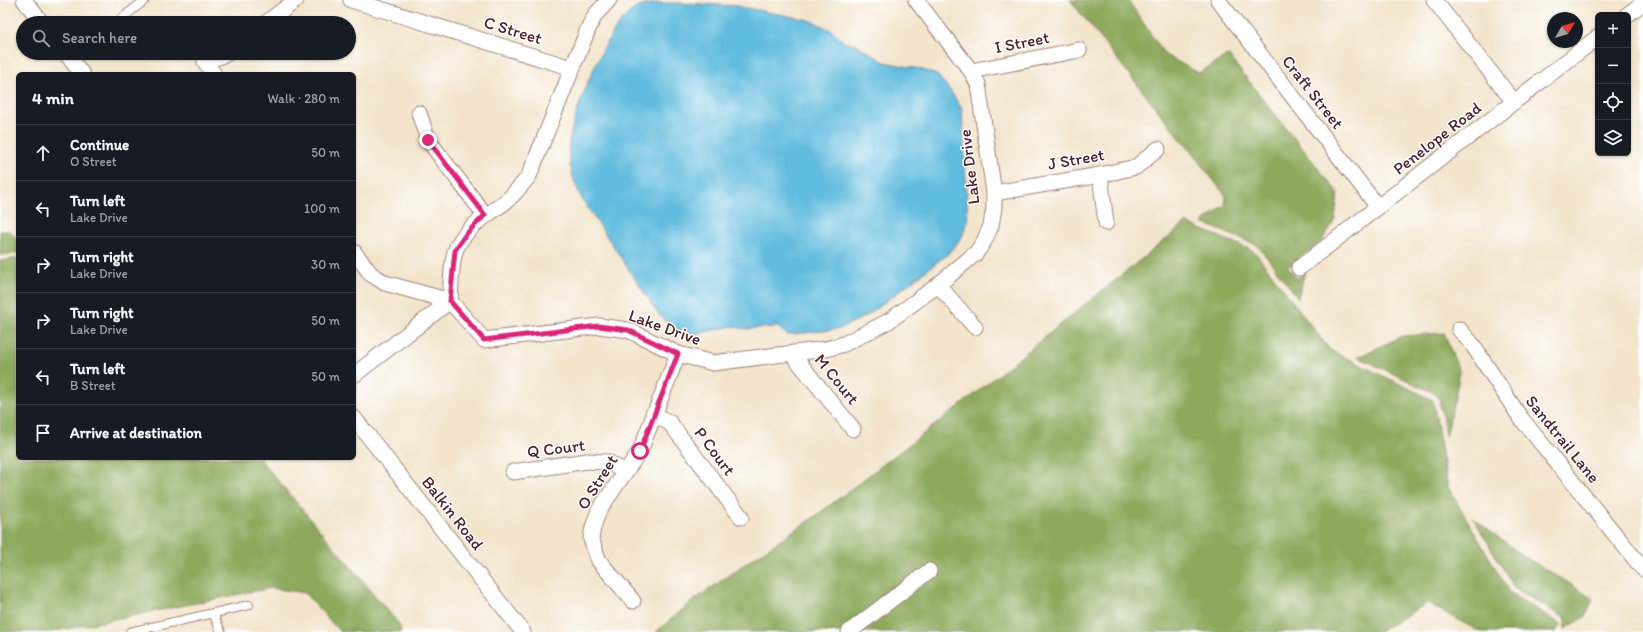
<!DOCTYPE html>
<meta charset="utf-8">
<style>
body{margin:0;font-family:Itim,sans-serif;background:#20242c;color:#f1f3f6}
.controls{position:absolute;right:12px;top:12px;display:grid;overflow:hidden;border-radius:6px;box-shadow:0 1px 3px #0004}
.controls button{width:36px;height:36px;display:grid;place-items:center;padding:0;border:0;border-bottom:1px solid #363941;background:#171b24;color:#f1f3f6;font:20px sans-serif}
.compass{position:absolute;left:1547px;top:12px;width:36px;height:36px;border-radius:50%;background:#171b24;box-shadow:0 1px 3px #0004;rotate:52deg}
.stop{position:absolute;width:12px;height:12px;margin:-9px;border:3px solid #db2777;border-radius:50%;background:#fff}
.stop.end{background:#db2777;border-color:#fff;box-shadow:0 1px 4px #0008}
.list{margin:0;padding:0;list-style:none}
h2{display:flex;justify-content:space-between;align-items:center;height:52px;margin:0;padding:0 16px;font-size:17px}
h2 small{font-size:13px;font-weight:400;color:#9ea1a6}
.list li{display:grid;grid-template-columns:26px 1fr auto;gap:12px;align-items:center;box-sizing:border-box;height:56px;padding:0 16px;border-top:1px solid #363941}
.list b{display:block;font-size:15px;white-space:nowrap}
.list p{margin:0;font-size:13px;white-space:nowrap;color:#9ea1a6}
.list em{font-size:13px;font-style:normal;color:#9ea1a6}
.icon{flex:none;width:22px;height:22px;fill:none;stroke:currentColor;stroke-width:2;stroke-linecap:round;stroke-linejoin:round}
.map{position:relative;flex:none;width:1643px;height:632px;overflow:hidden}
.search{position:absolute;background:#171b24;box-shadow:0 1px 3px #0004;left:16px;top:16px;width:340px;height:44px;display:flex;align-items:center;gap:10px;box-sizing:border-box;padding:0 14px;border-radius:22px;color:#9ea1a6;font-size:15px}
.panel{position:absolute;background:#171b24;box-shadow:0 1px 3px #0004;left:16px;top:72px;width:340px;height:388px;border-radius:6px}
.map>svg:first-child{display:block}
.forest{fill:#8ca95c;stroke:#6b6444}
.water{fill:#61bbde;stroke:#566d84}
.lines{fill:none;stroke-linecap:round;stroke-linejoin:round}
.service-casing{stroke:#9e827b;stroke-width:10}
.minor-casing{stroke:#9e827b;stroke-width:17}
.service{stroke:#fff;stroke-width:8}
.minor{stroke:#fff;stroke-width:15}
.route{stroke:#db2777;stroke-width:5}
.labels{text-anchor:middle;dominant-baseline:central;stroke-width:3;stroke-linejoin:round;paint-order:stroke}
.street-label{font-size:17px;fill:#4a1f2b;stroke:#fff}
</style>
<div class="map">
<svg width="1643" height="632" viewBox="0 0 1643 632">
<rect width="100%" height="100%" fill="#fff"/>
<filter id="ink" filterUnits="userSpaceOnUse"><feTurbulence type="fractalNoise" baseFrequency=".025" numOctaves="2"/><feDisplacementMap in="SourceGraphic" scale="8" xChannelSelector="R" yChannelSelector="G"/><feConvolveMatrix kernelMatrix="1 2 1 2 8 2 1 2 1" color-interpolation-filters="sRGB"/></filter>
<filter id="wash" filterUnits="userSpaceOnUse"><feTurbulence type="fractalNoise" baseFrequency=".012" numOctaves="4" result="noise"/><feDisplacementMap in="SourceGraphic" scale="16" xChannelSelector="R" yChannelSelector="G"/><feGaussianBlur stdDeviation="0.9" result="paint"/><feColorMatrix in="noise" values="0 0 0 0 0 0 0 0 0 0 0 0 0 0 0 0 0 1.4 0 .05"/><feComposite in="paint" operator="in"/></filter>
<g filter="url(#wash)">
<rect width="100%" height="100%" fill="#f3e4cb"/>
<g class="forest">
<path d="M 1070,0 L 1128,0 L 1165,55 L 1199,73 L 1228,55 L 1338,193 L 1335,220 L 1322,241 L 1288,267 L 1297,278 L 1305,272 L 1298,298 L 1257,245 L 1202,223 L 1225,205 L 1226,196 Z"/>
<path d="M 1186,223 L 1254,251 L 1330,350 L 1433,400 L 1448,487 L 1510,593 L 1561,624 L 1555,632 L 1480,632 L 1427,603 L 1379,632 L 656,632 L 690,603 L 740,567 L 817,515 L 962,404 Z"/>
<path d="M 0,231 L 10,231 L 18,241 L 18,253 L 0,255 Z"/>
<path d="M 17,258 L 18,458 L 259,458 L 399,624 L 401,632 L 340,632 L 305,593 L 271,588 L 51,632 L 0,632 L 0,261 Z"/>
<path d="M 1444,333 L 1460,373 L 1446,438 L 1439,398 L 1436,394 L 1358,357 L 1402,336 Z"/>
<path d="M 1473,518 L 1523,556 L 1564,580 L 1593,599 L 1586,616 L 1565,629 L 1565,618 L 1515,589 Z"/>
</g>
<path class="water" d="M 677,3 L 737,6 L 810,20 L 833,31 L 845,43 L 856,44 L 884,62 L 920,69 L 937,75 L 950,90 L 962,109 L 968,219 L 962,237 L 949,253 L 868,315 L 839,329 L 787,335 L 778,327 L 744,329 L 733,326 L 690,335 L 675,329 L 659,315 L 582,199 C 574,183 567,163 569,144 C 573,112 606,28 633,10 C 646,2 662,3 677,3 Z"/>
</g>
<g filter="url(#ink)">
<g class="lines">
<g class="service-casing">
<g id="service">
<path d="M 116,23 L 145,0"/>
<path d="M 213,613 L 221,632"/>
<path d="M 130,632 L 249,605"/>
</g>
</g>
<g class="minor-casing">
<g id="minor">
<path d="M 24,0 L 42,23"/>
<path d="M 351,0 L 572,68"/>
<path d="M 609,0 L 595,15 L 589,27 L 529,176 C 521,186 514,195 504,203 C 486,216 465,228 456,249 C 451,260 451,289 450,301 L 484,340 L 599,326 L 628,330 L 678,354 L 713,363 L 826,349 L 844,344 L 889,321 L 938,285 L 976,253 L 983,243 L 991,226 L 994,207 L 994,193 L 978,84 L 971,71 L 916,0"/>
<path d="M 1218,0 L 1378,207"/>
<path d="M 1434,0 L 1514,102"/>
<path d="M 1627,15 L 1643,3"/>
<path d="M 266,23 L 296,0"/>
<path d="M 66,53 L 82,74"/>
<path d="M 971,71 L 1079,50"/>
<path d="M 214,74 L 205,62 L 228,53"/>
<path d="M 419,113 L 428,140 L 485,215"/>
<path d="M 1100,175 L 1106,223"/>
<path d="M 994,193 L 1100,175 L 1136,167 L 1158,149"/>
<path d="M 354,252 L 371,274 L 385,283 L 450,301"/>
<path d="M 1299,268 L 1598,37"/>
<path d="M 938,285 L 975,327"/>
<path d="M 1459,329 L 1472,344 L 1520,417 L 1643,569"/>
<path d="M 792,354 L 853,429"/>
<path d="M 354,375 L 450,301"/>
<path d="M 653,414 L 670,423 L 741,517"/>
<path d="M 354,418 L 523,632"/>
<path d="M 513,472 L 587,461 L 608,462 L 625,472"/>
<path d="M 633,601 L 599,561 L 591,539 L 593,527 L 599,510 L 640,451 L 678,354"/>
<path d="M 849,632 L 929,571"/>
</g>
</g>
<use href="#service" class="service"/>
<use href="#minor" class="minor"/>
</g>
</g>
<g class="lines" filter="url(#ink)">
<path class="route" d="M 428,140 L 485,215 L 466,234 L 455,250 L 450,301 L 484,340 L 599,326 L 628,330 L 678,354 L 640,451"/>
</g>
<g class="labels">
<g class="street-label">
<text transform="translate(513 30) rotate(17)">C Street</text>
<text transform="translate(1022 42) rotate(-11)">I Street</text>
<text transform="translate(1313 92) rotate(52)">Craft Street</text>
<text transform="translate(1437 138) rotate(-38)">Penelope Road</text>
<text transform="translate(1076 159) rotate(-10)">J Street</text>
<text transform="translate(969 167) rotate(-97)">Lake Drive</text>
<text transform="translate(665 327) rotate(20)">Lake Drive</text>
<text transform="translate(837 379) rotate(51)">M Court</text>
<text transform="translate(1563 439) rotate(51)">Sandtrail Lane</text>
<text transform="translate(556 448) rotate(-7)">Q Court</text>
<text transform="translate(715 451) rotate(53)">P Court</text>
<text transform="translate(597 482) rotate(-58)">O Street</text>
<text transform="translate(453 513) rotate(52)">Balkin Road</text>
</g>
</g>
</svg>
<div class="controls">
<button>+</button>
<button>−</button>
<button><svg class="icon" aria-label="locate" viewBox="0 0 24 24"><circle cx="12" cy="12" r="6"/><path d="M12 2v4M12 18v4M2 12h4M18 12h4"/></svg></button>
<button><svg class="icon" aria-label="layers" viewBox="0 0 24 24"><path d="M12 4l9 5-9 5-9-5zM3 14l9 5 9-5"/></svg></button>
</div>
<svg class="compass" viewBox="-18 -18 36 36"><path d="M0-13l5 13h-10z" fill="#e53935"/><path d="M0 13l5-13h-10z" fill="#9ea1a6"/></svg>
<div class="stop" style="left:640px;top:451px"></div>
<div class="stop end" style="left:428px;top:140px"></div>
<div class="search"><svg class="icon" aria-label="search" viewBox="0 0 24 24"><circle cx="10" cy="10" r="6"/><path d="M15 15l6 6"/></svg>Search here</div>
<section class="panel">
<h2>4 min<small>Walk · 280 m</small></h2>
<ul class="list">
<li><svg class="icon" aria-label="ahead" viewBox="0 0 24 24"><path d="M12 20V5M6 11l6-6 6 6"/></svg><div><b>Continue</b><p>O Street</p></div><em>50 m</em></li>
<li><svg class="icon" aria-label="left" viewBox="0 0 24 24"><path d="M17 20v-9H6M10 6l-5 5 5 5"/></svg><div><b>Turn left</b><p>Lake Drive</p></div><em>100 m</em></li>
<li><svg class="icon" aria-label="right" viewBox="0 0 24 24"><path d="M7 20v-9h11M14 6l5 5-5 5"/></svg><div><b>Turn right</b><p>Lake Drive</p></div><em>30 m</em></li>
<li><svg class="icon" aria-label="right" viewBox="0 0 24 24"><path d="M7 20v-9h11M14 6l5 5-5 5"/></svg><div><b>Turn right</b><p>Lake Drive</p></div><em>50 m</em></li>
<li><svg class="icon" aria-label="left" viewBox="0 0 24 24"><path d="M17 20v-9H6M10 6l-5 5 5 5"/></svg><div><b>Turn left</b><p>B Street</p></div><em>50 m</em></li>
<li><svg class="icon" aria-label="arrive" viewBox="0 0 24 24"><path d="M6 21V4h12l-3 4 3 4H6"/></svg><div><b>Arrive at destination</b></div></li>
</ul>
</section>
</div>
